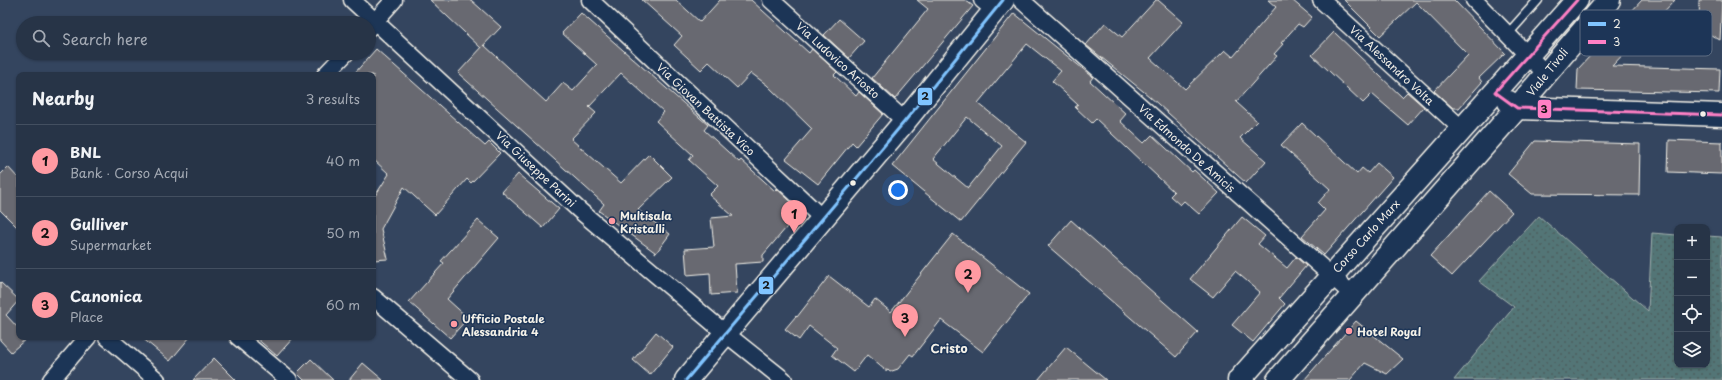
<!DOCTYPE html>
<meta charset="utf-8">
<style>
body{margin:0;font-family:"Playpen Sans",sans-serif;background:#2f3c4e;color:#f1f3f6}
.controls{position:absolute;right:12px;bottom:12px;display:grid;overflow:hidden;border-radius:8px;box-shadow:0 1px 3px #0004}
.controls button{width:36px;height:36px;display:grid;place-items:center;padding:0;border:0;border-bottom:1px solid #434f60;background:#273447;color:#f1f3f6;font:20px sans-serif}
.you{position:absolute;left:898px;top:190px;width:14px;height:14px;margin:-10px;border:3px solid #fff;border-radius:50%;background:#1a73e8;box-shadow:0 0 0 6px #1a73e833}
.badge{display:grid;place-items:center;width:26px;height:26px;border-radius:50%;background:#ff9aa2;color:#111;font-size:13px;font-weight:700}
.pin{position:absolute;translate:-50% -33px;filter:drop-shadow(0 1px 2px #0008)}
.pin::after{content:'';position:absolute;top:21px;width:14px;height:12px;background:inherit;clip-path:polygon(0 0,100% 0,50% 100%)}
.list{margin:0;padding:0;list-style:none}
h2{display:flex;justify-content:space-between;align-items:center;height:52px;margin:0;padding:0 16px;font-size:17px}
h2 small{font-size:13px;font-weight:400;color:#a4aab4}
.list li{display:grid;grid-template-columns:26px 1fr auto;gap:12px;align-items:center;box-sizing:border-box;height:72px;padding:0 16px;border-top:1px solid #434f60}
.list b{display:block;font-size:15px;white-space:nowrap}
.list p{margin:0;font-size:13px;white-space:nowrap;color:#a4aab4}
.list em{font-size:13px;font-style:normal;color:#a4aab4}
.icon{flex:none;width:22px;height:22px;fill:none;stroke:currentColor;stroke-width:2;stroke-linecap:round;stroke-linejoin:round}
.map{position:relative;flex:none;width:1722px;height:380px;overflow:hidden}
.search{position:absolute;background:#273447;box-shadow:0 1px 3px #0004;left:16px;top:16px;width:360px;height:44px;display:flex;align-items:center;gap:10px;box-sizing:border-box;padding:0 14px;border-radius:22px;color:#a4aab4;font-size:15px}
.panel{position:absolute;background:#273447;box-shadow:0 1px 3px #0004;left:16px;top:72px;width:360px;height:268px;border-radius:8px}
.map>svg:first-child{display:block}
.park{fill:url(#park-dots);stroke:#a4b3af}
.building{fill:#686971;stroke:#f4f1e8;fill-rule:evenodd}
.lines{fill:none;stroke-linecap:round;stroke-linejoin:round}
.lane-casing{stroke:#f4f1e8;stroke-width:11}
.street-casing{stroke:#f4f1e8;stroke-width:19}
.secondary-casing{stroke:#f4f1e8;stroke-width:25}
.lane{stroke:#1d3557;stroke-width:8}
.street{stroke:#1d3557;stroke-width:16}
.secondary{stroke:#1d3557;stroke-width:22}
.bus-1-casing{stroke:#1d3557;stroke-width:6}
.bus-2-casing{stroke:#1d3557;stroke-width:6}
.bus-1{stroke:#80c4ff;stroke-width:3}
.bus-2{stroke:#ff80c5;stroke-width:3}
.bus-dot{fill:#f4f1e8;stroke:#1d3557;stroke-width:1.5}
.poi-dot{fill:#ff9aa2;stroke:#1d3557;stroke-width:1.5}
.labels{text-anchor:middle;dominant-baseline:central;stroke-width:3;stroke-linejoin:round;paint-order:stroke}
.street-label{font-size:11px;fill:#f4f1e8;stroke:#1d3557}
.poi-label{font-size:11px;font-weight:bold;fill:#f4f1e8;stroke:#1d3557;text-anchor:start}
.neighbourhood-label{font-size:12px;font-weight:bold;fill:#f4f1e8;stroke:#1d3557}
.key{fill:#1d3557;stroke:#5e6d82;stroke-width:1}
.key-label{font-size:11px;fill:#f4f1e8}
.line-badge{stroke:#1d3557;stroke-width:1.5}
.pale-badge-label{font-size:11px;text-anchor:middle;font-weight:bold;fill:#111}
</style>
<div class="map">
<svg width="1722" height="380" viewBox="0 0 1722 380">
<defs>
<pattern id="park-dots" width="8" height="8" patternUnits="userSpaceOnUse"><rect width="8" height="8" fill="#537576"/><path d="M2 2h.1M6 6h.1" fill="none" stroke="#4e5e5e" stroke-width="1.8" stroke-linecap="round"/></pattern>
</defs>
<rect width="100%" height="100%" fill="#34455f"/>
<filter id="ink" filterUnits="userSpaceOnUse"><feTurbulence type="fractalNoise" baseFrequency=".025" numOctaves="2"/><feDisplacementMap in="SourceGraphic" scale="8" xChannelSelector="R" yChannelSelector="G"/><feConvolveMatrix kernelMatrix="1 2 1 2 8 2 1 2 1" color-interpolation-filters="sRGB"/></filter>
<g filter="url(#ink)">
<path class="park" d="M 1539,216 L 1648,311 L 1652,233 L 1677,235 L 1677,365 L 1707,365 L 1707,236 L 1722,237 L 1722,380 L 1454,380 L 1514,307 L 1479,281 Z"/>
<g class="building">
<path d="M 430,0 L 471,0 L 501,27 L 481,48 Z"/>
<path d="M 642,0 L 676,0 L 700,22 L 720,0 L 751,0 L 809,53 L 812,49 L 837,72 L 834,75 L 856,96 L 859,92 L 883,114 L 856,146 L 852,142 L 818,184 L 786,159 L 812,129 L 767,85 L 751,73 L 737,88 L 709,62 L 701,70 L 674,45 L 682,36 Z"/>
<path d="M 917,0 L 965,0 L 973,6 L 895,99 L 872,78 L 928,9 Z"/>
<path d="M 1156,0 L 1158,0 L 1183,22 L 1150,58 L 1185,89 L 1225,50 L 1233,57 L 1276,7 L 1268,0 L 1292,0 L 1312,17 L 1303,27 L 1298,24 L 1281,43 L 1283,44 L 1274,54 L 1277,56 L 1236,102 L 1257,121 L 1240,138 L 1266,161 L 1246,183 L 1149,96 L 1086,45 L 1105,23 L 1122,37 Z"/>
<path d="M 1344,0 L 1454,0 L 1505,53 L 1479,78 L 1482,82 L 1459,108 L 1453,108 L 1434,91 L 1468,55 L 1416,2 L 1380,36 Z"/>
<path d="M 1642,0 L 1675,0 L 1612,66 L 1720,69 L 1719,93 L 1577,90 L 1578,69 Z"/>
<path d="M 1699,0 L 1722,0 L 1720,40 L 1700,29 Z"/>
<path d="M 581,13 L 708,125 L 704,130 L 739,162 L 741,160 L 775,191 L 776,188 L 798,208 L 798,214 L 763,255 L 763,262 L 735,264 L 737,293 L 711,295 L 710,273 L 687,275 L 685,249 L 714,247 L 711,218 L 733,216 L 709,195 L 718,186 L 689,160 L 693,155 L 656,121 L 664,112 L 621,73 L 589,107 L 596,113 L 571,139 L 621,183 L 649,154 L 672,177 L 638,210 L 670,234 L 656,253 L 599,211 L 604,204 L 458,73 L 484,45 L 546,102 L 563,83 L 573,91 L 597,65 L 562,33 Z"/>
<path d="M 1014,13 L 1093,77 L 1090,81 L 1126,114 L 1120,121 L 1144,143 L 1152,135 L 1192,172 L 1194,170 L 1219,193 L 1199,214 L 1184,201 L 1180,205 L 1170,196 L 1174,192 L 1096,119 L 1092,123 L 1075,107 L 1078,105 L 1052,81 L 1061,71 L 1027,44 L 978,103 L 1026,142 L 961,222 L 892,166 ZM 967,117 L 1002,146 L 968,188 L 933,159 Z"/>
<path d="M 839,19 L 864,41 L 849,58 L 824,35 Z"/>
<path d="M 1334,32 L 1402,97 L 1407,92 L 1424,107 L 1408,125 L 1372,94 L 1363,103 L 1312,55 Z"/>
<path d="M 376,49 L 485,146 L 489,142 L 500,153 L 471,183 L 467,179 L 435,215 L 404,187 L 381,229 L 388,259 L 373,260 L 373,199 L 389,174 L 373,159 L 373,75 L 353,75 Z"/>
<path d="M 1302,123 L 1357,174 L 1362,168 L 1368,173 L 1377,163 L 1393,177 L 1324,255 L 1302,236 L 1325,210 L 1318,203 L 1330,189 L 1281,145 Z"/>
<path d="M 1669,140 L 1722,142 L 1722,174 L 1668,172 Z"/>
<path d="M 1535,141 L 1640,144 L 1639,195 L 1532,194 L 1508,174 Z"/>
<path d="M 8,167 L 19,179 L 19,229 L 0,210 L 0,175 Z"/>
<path d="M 518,174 L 559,209 L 543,228 L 502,192 Z"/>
<path d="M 1489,191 L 1512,212 L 1452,276 L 1430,256 Z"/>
<path d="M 1242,217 L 1265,236 L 1258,244 L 1287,268 L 1296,257 L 1306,266 L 1279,298 L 1285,304 L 1253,342 L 1232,325 L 1260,292 L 1235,271 L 1213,297 L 1190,279 Z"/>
<path d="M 478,220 L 499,238 L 447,299 L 468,318 L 450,338 L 409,302 L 444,263 L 441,261 Z"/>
<path d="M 1071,220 L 1198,332 L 1176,357 L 1048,246 Z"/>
<path d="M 953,234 L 1029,294 L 983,352 L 941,320 L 913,356 L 910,354 L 898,369 L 892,371 L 885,370 L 867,355 L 854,372 L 832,355 L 837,348 L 809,326 L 799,340 L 785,329 L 796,316 L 797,317 L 829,276 L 869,307 L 875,299 L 891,312 Z"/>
<path d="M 0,282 L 19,300 L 6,315 L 19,329 L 19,337 L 27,338 L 11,352 L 0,340 Z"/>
<path d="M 1356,321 L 1403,359 L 1387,374 L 1365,363 L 1350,380 L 1304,380 Z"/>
<path d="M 656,332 L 673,347 L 650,375 L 633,360 Z"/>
<path d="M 141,337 L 190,337 L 170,361 Z"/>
<path d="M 255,337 L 294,337 L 277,356 Z"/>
<path d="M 1066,347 L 1106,380 L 1038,380 Z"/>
<path d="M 214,358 L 236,380 L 193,380 Z"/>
<path d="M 311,359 L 333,380 L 304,380 L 297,373 Z"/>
<path d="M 363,363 L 383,380 L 349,380 Z"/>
</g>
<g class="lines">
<g class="lane-casing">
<path id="lane" d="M 1507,35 L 1538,0"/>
</g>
<g class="street-casing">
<g id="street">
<path d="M 352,0 L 579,210 L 725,333 L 784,380"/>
<path d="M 590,0 L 822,218"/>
<path d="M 771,0 L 905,121"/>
<path d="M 982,0 L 994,10"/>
<path d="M 1021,0 L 1353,295"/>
<path d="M 1321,0 L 1462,129"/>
<path d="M 1474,0 L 1545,73"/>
<path d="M 369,28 L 394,0"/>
<path d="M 325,75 L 346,53"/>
<path d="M 373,297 L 470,380"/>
<path d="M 107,337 L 157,380"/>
<path d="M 238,337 L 289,380"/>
<path d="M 51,380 L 88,337"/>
</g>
</g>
<g class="secondary-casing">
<g id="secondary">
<path d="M 1509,102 L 1517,108 L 1722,115"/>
<path d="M 686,380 L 905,121 L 1003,0"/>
<path d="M 1239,380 L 1577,0"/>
<path d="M 1278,380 L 1517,108 L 1609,0"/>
</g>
</g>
<use href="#lane" class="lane"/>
<use href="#street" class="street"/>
<use href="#secondary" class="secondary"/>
<g class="bus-1-casing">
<path id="bus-1" d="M 686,380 L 905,121 L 1003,0"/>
</g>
<g class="bus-2-casing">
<path id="bus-2" d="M 1577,0 L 1495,92 L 1517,108 L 1722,115"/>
</g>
<use href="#bus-1" class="bus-1"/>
<use href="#bus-2" class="bus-2"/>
</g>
</g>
<g class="bus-dot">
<circle cx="1703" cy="114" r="3.5"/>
<circle cx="853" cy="183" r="3.5"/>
</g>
<g class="poi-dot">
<circle cx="612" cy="221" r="4"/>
<circle cx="454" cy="324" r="4"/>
<circle cx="1349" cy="331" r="4"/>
</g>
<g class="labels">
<g class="street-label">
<text transform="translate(838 60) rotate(42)">Via Ludovico Ariosto</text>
<text transform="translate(1392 65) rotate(43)">Via Alessandro Volta</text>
<text transform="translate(1547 72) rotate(-51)">Viale Tivoli</text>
<text transform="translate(706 109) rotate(43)">Via Giovan Battista Vico</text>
<text transform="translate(1187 148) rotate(42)">Via Edmondo De Amicis</text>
<text transform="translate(536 169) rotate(43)">Via Giuseppe Parini</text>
<text transform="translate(1366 236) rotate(-48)">Corso Carlo Marx</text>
</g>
<g class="poi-label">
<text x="620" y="215">Multisala<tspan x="620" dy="13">Kristalli</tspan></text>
<text x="462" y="318">Ufficio Postale<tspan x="462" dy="13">Alessandria 4</tspan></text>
<text x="1357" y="331">Hotel Royal</text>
</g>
<g class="neighbourhood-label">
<text x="949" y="348">Cristo</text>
</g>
</g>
<rect x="1580" y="10" width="132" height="46" rx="6" class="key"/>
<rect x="1588" y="22" width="18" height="4" fill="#80c4ff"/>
<rect x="1588" y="40" width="18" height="4" fill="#ff80c5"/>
<g class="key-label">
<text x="1613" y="28">2</text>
<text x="1613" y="46">3</text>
</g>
<g class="line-badge">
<rect x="917" y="87" width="16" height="19" rx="4" fill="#80c4ff"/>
<rect x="1537" y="99" width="15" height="20" rx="4" fill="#ff80c5"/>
<rect x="758" y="276" width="16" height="19" rx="4" fill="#80c4ff"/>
</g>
<g class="pale-badge-label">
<text x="925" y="100">2</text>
<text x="1544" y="113">3</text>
<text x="766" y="289">2</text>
</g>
</svg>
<div class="controls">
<button>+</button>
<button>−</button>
<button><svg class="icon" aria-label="locate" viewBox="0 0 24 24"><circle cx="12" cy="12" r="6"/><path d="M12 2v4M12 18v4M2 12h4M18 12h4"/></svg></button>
<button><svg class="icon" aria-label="layers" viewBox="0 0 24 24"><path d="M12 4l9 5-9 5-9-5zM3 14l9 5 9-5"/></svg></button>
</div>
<div class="you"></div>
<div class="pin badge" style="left:794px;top:233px">1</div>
<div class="pin badge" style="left:968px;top:293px">2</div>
<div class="pin badge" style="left:905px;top:337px">3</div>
<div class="search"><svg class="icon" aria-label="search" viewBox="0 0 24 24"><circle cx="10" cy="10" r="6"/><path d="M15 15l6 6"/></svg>Search here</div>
<section class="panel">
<h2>Nearby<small>3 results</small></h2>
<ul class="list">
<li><span class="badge">1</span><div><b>BNL</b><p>Bank · Corso Acqui</p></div><em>40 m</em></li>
<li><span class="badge">2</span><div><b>Gulliver</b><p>Supermarket</p></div><em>50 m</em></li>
<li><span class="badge">3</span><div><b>Canonica</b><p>Place</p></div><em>60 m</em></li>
</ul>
</section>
</div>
